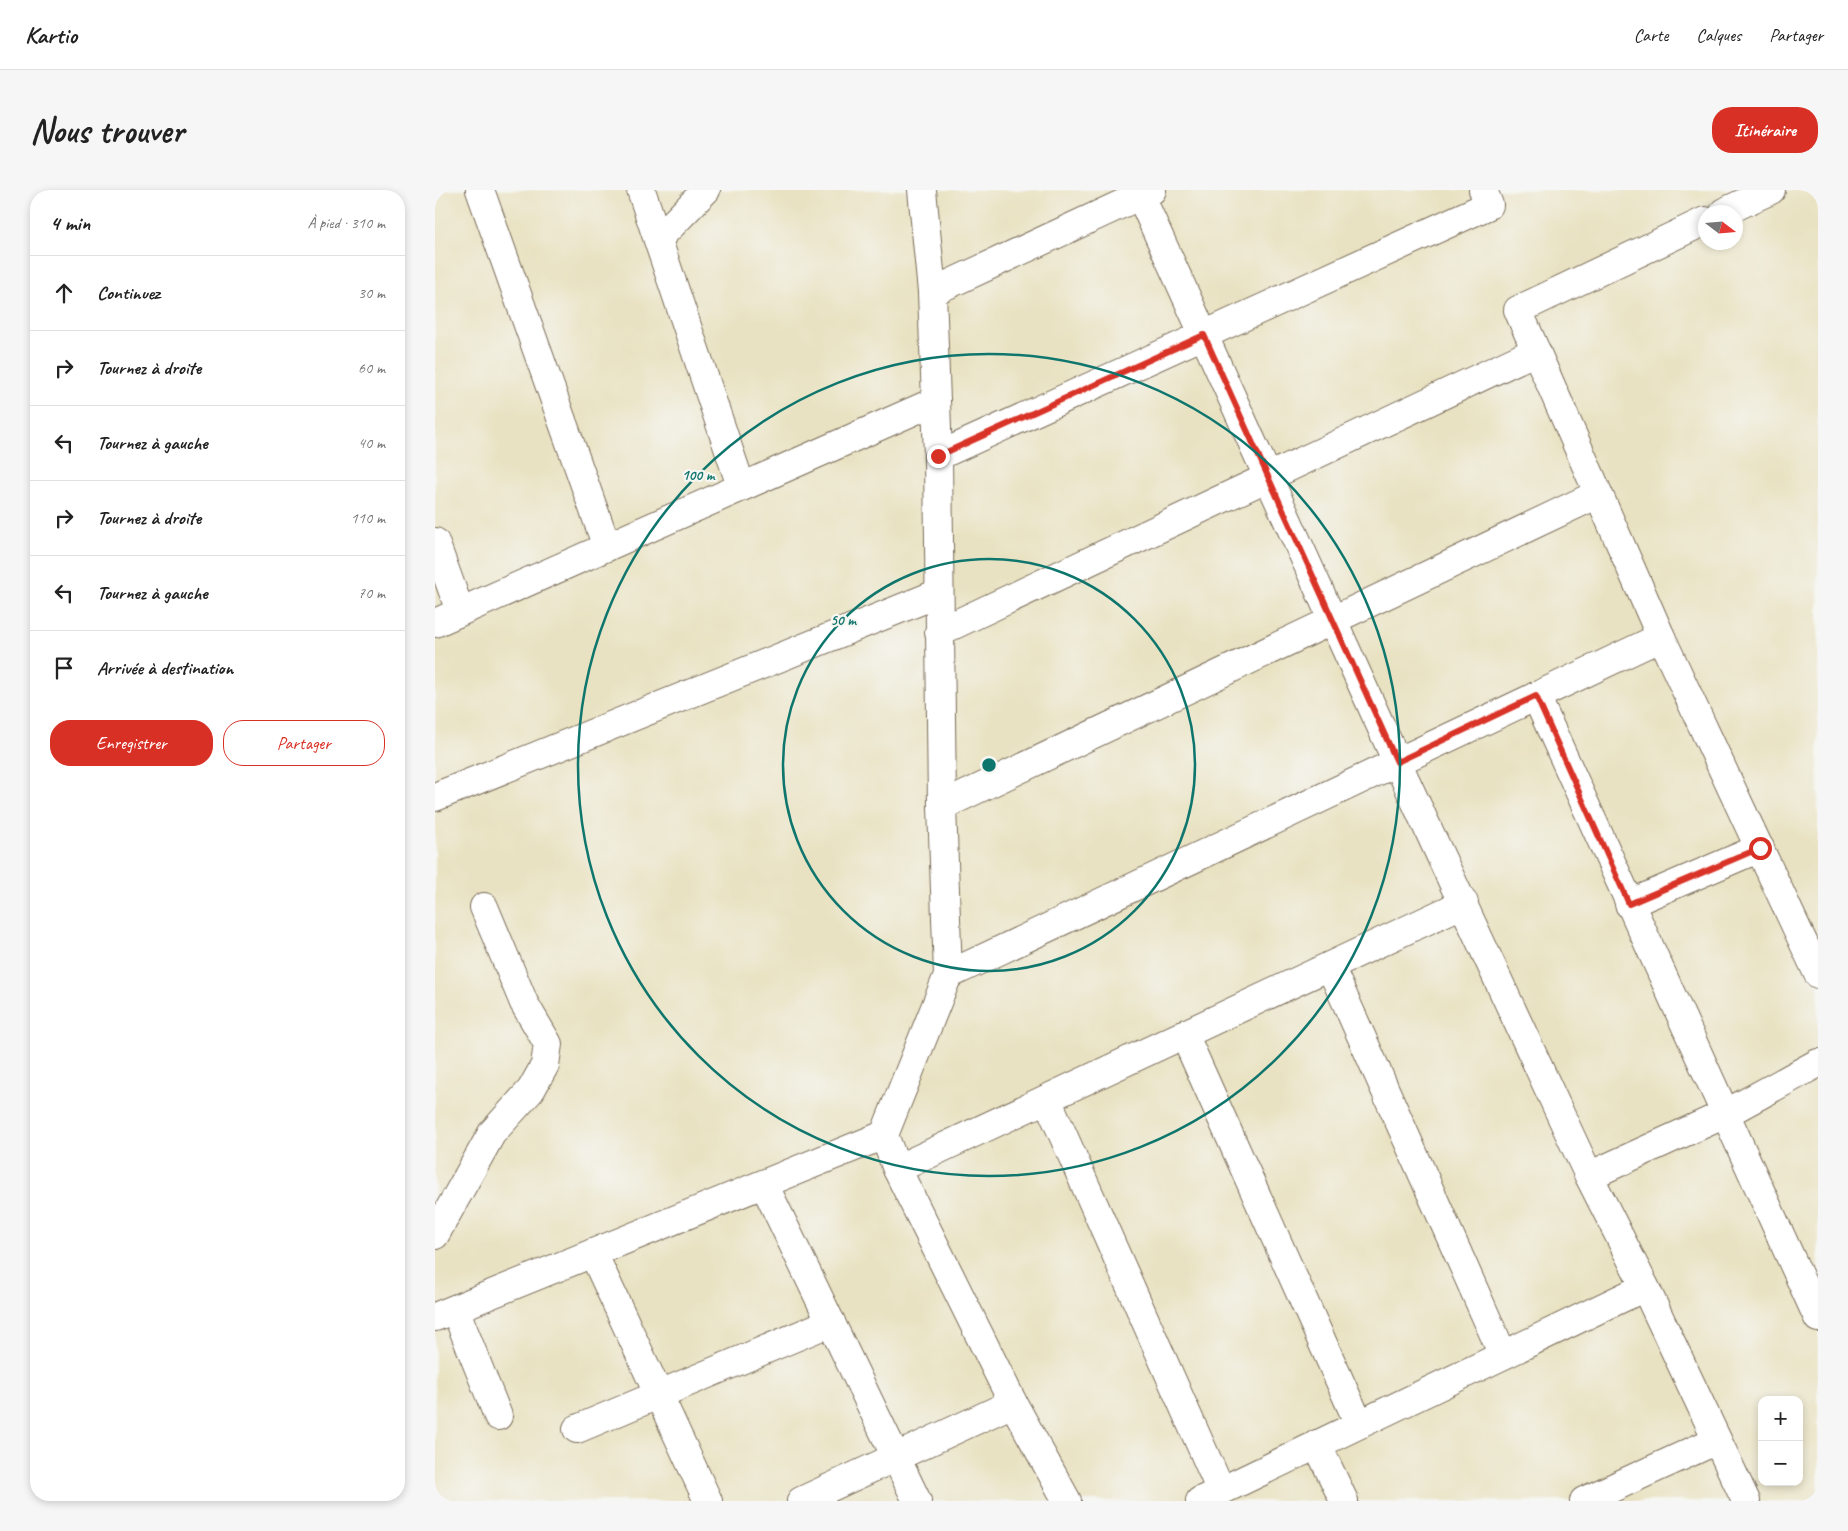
<!DOCTYPE html>
<html lang="fr">
<meta charset="utf-8">
<style>
body{margin:0;font-family:Caveat,sans-serif;background:#f6f6f6;color:#222}
.controls{position:absolute;right:15px;bottom:15px;display:grid;overflow:hidden;border-radius:10px;box-shadow:0 2px 8px #0003}
.controls button{width:45px;height:45px;display:grid;place-items:center;padding:0;border:0;border-bottom:1px solid #e0e0e0;background:#fff;color:#222;font:25px sans-serif}
.compass{position:absolute;left:1263px;top:15px;width:45px;height:45px;border-radius:50%;background:#fff;box-shadow:0 2px 8px #0003;rotate:106deg}
.stop{position:absolute;width:15px;height:15px;margin:-11px;border:4px solid #d93025;border-radius:50%;background:#fff}
.stop.end{background:#d93025;border-color:#fff;box-shadow:0 1px 5px #0008}
.list{margin:0;padding:0;list-style:none}
h2{display:flex;justify-content:space-between;align-items:center;height:65px;margin:0;padding:0 20px;font-size:21px}
h2 small{font-size:16px;font-weight:400;color:#767676}
.list li{display:grid;grid-template-columns:32px 1fr auto;gap:15px;align-items:center;box-sizing:border-box;height:75px;padding:0 20px;border-top:1px solid #e0e0e0}
.list b{display:block;font-size:19px;white-space:nowrap}
.list em{font-size:16px;font-style:normal;color:#767676}
.actions{display:flex;gap:10px;padding:15px 20px}
.actions a{flex:1;padding:11px 0;border:1px solid #d93025;border-radius:20px;text-align:center;font-size:18px;color:#d93025}
.actions .main{background:#d93025;color:#fff}
.icon{flex:none;width:28px;height:28px;fill:none;stroke:currentColor;stroke-width:2;stroke-linecap:round;stroke-linejoin:round}
.map{position:relative;flex:none;width:1383px;height:1311px;overflow:hidden;border-radius:20px}
header{display:flex;align-items:center;gap:30px;box-sizing:border-box;height:70px;padding:0 25px;background:#fff;border-bottom:1px solid #e0e0e0}
header strong{font-size:24px}
nav{display:flex;gap:28px;margin-inline-start:auto;font-size:18px}
.intro{display:flex;align-items:center;justify-content:space-between;box-sizing:border-box;height:120px;padding:0 30px}
h1{margin:0;font-size:35px}
.button{padding:12px 22px;border-radius:20px;background:#d93025;color:#fff;font-size:18px;font-weight:700}
main{display:flex;gap:30px;padding:0 30px}
aside{flex:1;background:#fff;border-radius:20px;box-shadow:0 2px 8px #0003}
.map>svg:first-child{display:block}
.lines{fill:none;stroke-linecap:round;stroke-linejoin:round}
.minor-casing{stroke:#786a57;stroke-width:30}
.minor{stroke:#fff;stroke-width:28}
.route{stroke:#d93025;stroke-width:6}
.ring{fill:none;stroke:#0f766e;stroke-width:2.5}
.centre{fill:#0f766e;stroke:#f6f6f2;stroke-width:2.5}
.ring-label{font-size:15px;text-anchor:middle;font-weight:bold;fill:#0f766e;stroke:#f6f6f2;stroke-width:4.5;stroke-linejoin:round;paint-order:stroke}
</style>
<header>
<strong>Kartio</strong>
<nav><a>Carte</a><a>Calques</a><a>Partager</a></nav>
</header>
<div class="intro"><h1>Nous trouver</h1><a class="button">Itinéraire</a></div>
<main>
<aside>
<h2>4 min<small>À pied · 310 m</small></h2>
<ul class="list">
<li><svg class="icon" aria-label="ahead" viewBox="0 0 24 24"><path d="M12 20V5M6 11l6-6 6 6"/></svg><div><b>Continuez</b></div><em>30 m</em></li>
<li><svg class="icon" aria-label="right" viewBox="0 0 24 24"><path d="M7 20v-9h11M14 6l5 5-5 5"/></svg><div><b>Tournez à droite</b></div><em>60 m</em></li>
<li><svg class="icon" aria-label="left" viewBox="0 0 24 24"><path d="M17 20v-9H6M10 6l-5 5 5 5"/></svg><div><b>Tournez à gauche</b></div><em>40 m</em></li>
<li><svg class="icon" aria-label="right" viewBox="0 0 24 24"><path d="M7 20v-9h11M14 6l5 5-5 5"/></svg><div><b>Tournez à droite</b></div><em>110 m</em></li>
<li><svg class="icon" aria-label="left" viewBox="0 0 24 24"><path d="M17 20v-9H6M10 6l-5 5 5 5"/></svg><div><b>Tournez à gauche</b></div><em>70 m</em></li>
<li><svg class="icon" aria-label="arrive" viewBox="0 0 24 24"><path d="M6 21V4h12l-3 4 3 4H6"/></svg><div><b>Arrivée à destination</b></div></li>
</ul>
<div class="actions"><a class="main">Enregistrer</a><a>Partager</a></div>
</aside>
<div class="map">
<svg width="1383" height="1311" viewBox="0 0 1383 1311">
<rect width="100%" height="100%" fill="#f6f6f2"/>
<filter id="ink" filterUnits="userSpaceOnUse"><feTurbulence type="fractalNoise" baseFrequency=".02" numOctaves="2"/><feDisplacementMap in="SourceGraphic" scale="10" xChannelSelector="R" yChannelSelector="G"/><feConvolveMatrix kernelMatrix="1 2 1 2 8 2 1 2 1" color-interpolation-filters="sRGB"/></filter>
<filter id="wash" filterUnits="userSpaceOnUse"><feTurbulence type="fractalNoise" baseFrequency=".0096" numOctaves="4" result="noise"/><feDisplacementMap in="SourceGraphic" scale="20" xChannelSelector="R" yChannelSelector="G"/><feGaussianBlur stdDeviation="1.12" result="paint"/><feColorMatrix in="noise" values="0 0 0 0 0 0 0 0 0 0 0 0 0 0 0 0 0 1.4 0 .05"/><feComposite in="paint" operator="in"/></filter>
<g filter="url(#wash)">
<rect width="100%" height="100%" fill="#e9e2c2"/>
</g>
<g filter="url(#ink)">
<g class="lines">
<g class="minor-casing">
<g id="minor">
<path d="M 45,0 L 172,357"/>
<path d="M 206,0 L 306,296"/>
<path d="M 487,0 L 497,102 L 503,266 L 507,616 L 513,785 L 449,945 L 462,979 L 578,1213 L 632,1311"/>
<path d="M 703,0 L 962,572 L 1154,986 L 1210,1097 L 1311,1311"/>
<path d="M 1289,22 L 1336,0"/>
<path d="M 1270,31 L 1083,120 L 1226,447 L 1383,784"/>
<path d="M 223,49 L 271,0"/>
<path d="M 497,102 L 717,0"/>
<path d="M 503,266 L 1054,15 L 1048,0"/>
<path d="M 0,352 L 25,421"/>
<path d="M 0,433 L 501,211"/>
<path d="M 504,442 L 1101,161"/>
<path d="M 1101,506 L 1383,1128"/>
<path d="M 0,607 L 504,403"/>
<path d="M 507,616 L 1163,304"/>
<path d="M 1194,714 L 1325,658"/>
<path d="M 895,776 L 1068,1165"/>
<path d="M 513,785 L 1226,447"/>
<path d="M 749,844 L 924,1234"/>
<path d="M 612,909 L 786,1301"/>
<path d="M 462,979 L 1029,713"/>
<path d="M 1154,986 L 1290,924 L 1383,873"/>
<path d="M 329,994 L 482,1311"/>
<path d="M 0,1045 L 57,943 L 96,900 L 110,875 L 113,854 L 89,813 L 49,717"/>
<path d="M 158,1063 L 273,1311"/>
<path d="M 20,1119 L 63,1226"/>
<path d="M 0,1127 L 449,945"/>
<path d="M 142,1239 L 396,1132"/>
<path d="M 882,1254 L 909,1311"/>
<path d="M 366,1311 L 578,1213"/>
<path d="M 765,1311 L 1210,1097"/>
<path d="M 1149,1311 L 1282,1250"/>
</g>
</g>
<use href="#minor" class="minor"/>
</g>
</g>
<g class="lines" filter="url(#ink)">
<path class="route" d="M 503,266 L 769,145 L 962,572 L 1101,506 L 1194,714 L 1325,658"/>
</g>
<g class="ring">
<circle cx="554" cy="575" r="206"/>
<circle cx="554" cy="575" r="411"/>
</g>
<circle cx="554" cy="575" r="8" class="centre"/>
<g class="ring-label">
<text x="263" y="290">100 m</text>
<text x="408" y="435">50 m</text>
</g>
</svg>
<div class="controls">
<button>+</button>
<button>−</button>
</div>
<svg class="compass" viewBox="-18 -18 36 36"><path d="M0-13l5 13h-10z" fill="#e53935"/><path d="M0 13l5-13h-10z" fill="#767676"/></svg>
<div class="stop" style="left:1325px;top:658px"></div>
<div class="stop end" style="left:503px;top:266px"></div>
</div>
</main>
